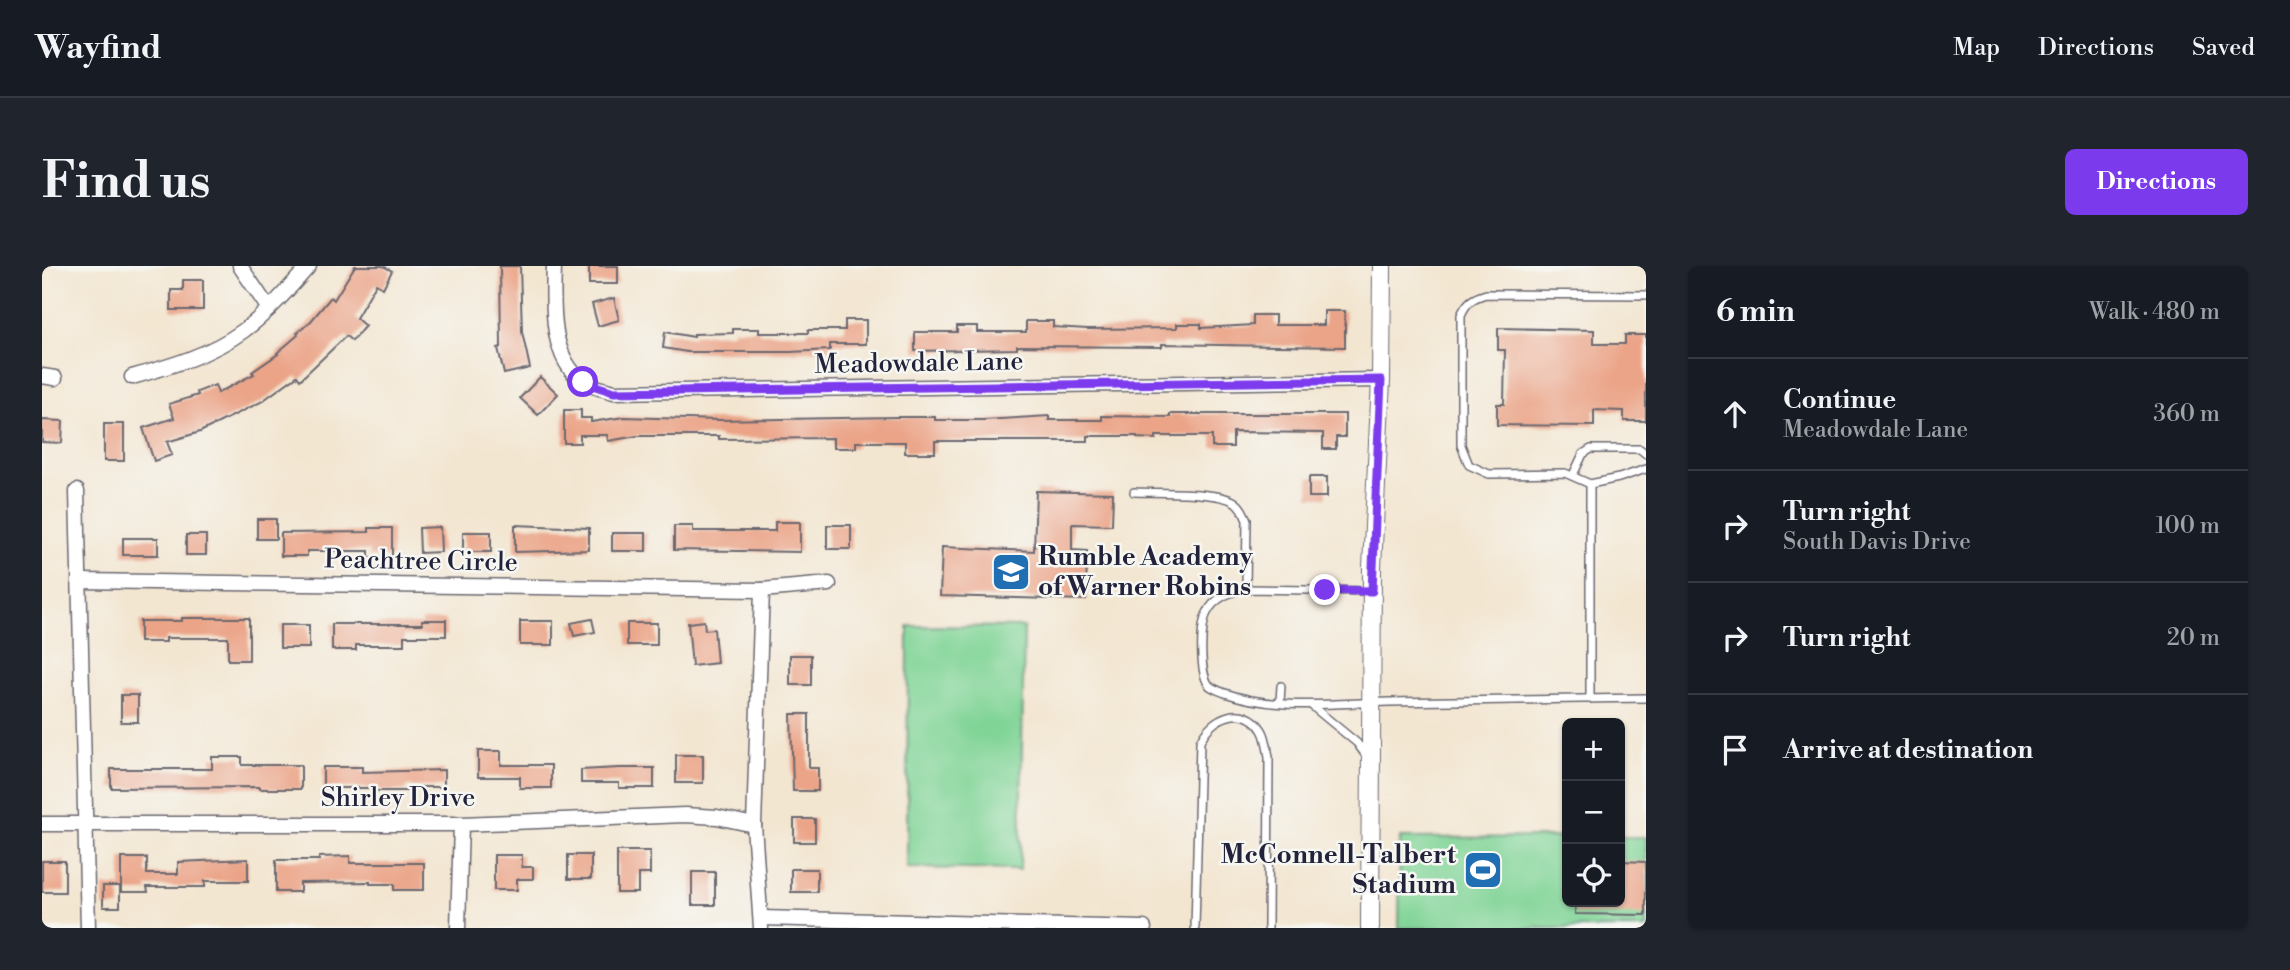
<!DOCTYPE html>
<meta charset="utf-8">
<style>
body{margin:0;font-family:"Libre Bodoni",serif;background:#20242c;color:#f1f3f6}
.controls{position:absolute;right:21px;bottom:21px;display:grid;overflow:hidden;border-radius:10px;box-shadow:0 2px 5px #0004}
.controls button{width:63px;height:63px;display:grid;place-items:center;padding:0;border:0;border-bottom:2px solid #363941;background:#171b24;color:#f1f3f6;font:35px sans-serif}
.stop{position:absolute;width:21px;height:21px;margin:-16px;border:5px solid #7c3aed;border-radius:50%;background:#fff}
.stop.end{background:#7c3aed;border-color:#fff;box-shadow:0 2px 7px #0008}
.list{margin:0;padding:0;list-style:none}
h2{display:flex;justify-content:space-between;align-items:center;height:91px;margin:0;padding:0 28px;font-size:30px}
h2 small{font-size:23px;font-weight:400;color:#9ea1a6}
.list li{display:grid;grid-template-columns:46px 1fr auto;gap:21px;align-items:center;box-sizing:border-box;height:112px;padding:0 28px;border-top:2px solid #363941}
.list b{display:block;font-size:26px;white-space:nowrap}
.list p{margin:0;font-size:23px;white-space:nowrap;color:#9ea1a6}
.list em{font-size:23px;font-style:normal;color:#9ea1a6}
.icon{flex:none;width:38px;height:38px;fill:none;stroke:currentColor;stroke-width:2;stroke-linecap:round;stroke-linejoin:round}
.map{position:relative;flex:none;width:1604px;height:662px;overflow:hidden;border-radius:10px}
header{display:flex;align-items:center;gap:42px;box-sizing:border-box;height:98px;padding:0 35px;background:#171b24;border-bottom:2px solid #363941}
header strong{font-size:33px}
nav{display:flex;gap:38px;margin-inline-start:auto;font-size:24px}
.intro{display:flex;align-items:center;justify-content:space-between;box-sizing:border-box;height:168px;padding:0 42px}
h1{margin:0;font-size:49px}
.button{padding:18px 32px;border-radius:10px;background:#7c3aed;color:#fff;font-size:24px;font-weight:700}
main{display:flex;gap:42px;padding:0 42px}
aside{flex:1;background:#171b24;border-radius:10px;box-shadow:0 2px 5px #0004}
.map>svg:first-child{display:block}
.green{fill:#80d496;stroke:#517b68;stroke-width:2}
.building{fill:#eba488}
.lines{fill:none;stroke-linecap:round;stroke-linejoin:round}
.service-casing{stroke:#6b6770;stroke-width:10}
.minor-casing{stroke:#6b6770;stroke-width:17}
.tertiary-casing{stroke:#6b6770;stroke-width:20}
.service{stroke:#fff;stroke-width:7}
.minor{stroke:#fff;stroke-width:14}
.tertiary{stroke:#fff;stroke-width:18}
.route{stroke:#7c3aed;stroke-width:9}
.labels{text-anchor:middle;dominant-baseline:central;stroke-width:5;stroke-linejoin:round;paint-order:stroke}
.street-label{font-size:26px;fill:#22223b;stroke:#f6f6f2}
.poi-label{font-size:26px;font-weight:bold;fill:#22223b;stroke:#f6f6f2;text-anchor:start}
</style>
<header>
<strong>Wayfind</strong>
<nav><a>Map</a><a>Directions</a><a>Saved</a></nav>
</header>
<div class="intro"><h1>Find us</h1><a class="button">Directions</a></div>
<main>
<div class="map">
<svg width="1604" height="662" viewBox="0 0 1604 662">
<rect width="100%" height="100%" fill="#f6f6f2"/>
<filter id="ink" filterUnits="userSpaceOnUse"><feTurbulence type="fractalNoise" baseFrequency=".0143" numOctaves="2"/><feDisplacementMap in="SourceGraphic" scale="14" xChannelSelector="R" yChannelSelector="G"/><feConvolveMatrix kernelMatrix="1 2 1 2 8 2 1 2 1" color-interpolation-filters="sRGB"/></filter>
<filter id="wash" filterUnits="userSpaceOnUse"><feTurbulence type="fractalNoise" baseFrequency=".00686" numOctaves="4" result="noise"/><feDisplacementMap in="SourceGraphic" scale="28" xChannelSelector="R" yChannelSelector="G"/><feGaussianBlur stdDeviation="1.57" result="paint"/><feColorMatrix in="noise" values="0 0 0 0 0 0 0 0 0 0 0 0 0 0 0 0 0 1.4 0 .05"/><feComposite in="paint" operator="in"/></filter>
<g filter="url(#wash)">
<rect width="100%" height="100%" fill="#f3e6d1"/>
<g class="green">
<path d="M 866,360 L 982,361 L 978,604 L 865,602 Z"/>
<path d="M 1525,571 L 1525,636 L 1578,636 L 1578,571 L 1604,571 L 1604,662 L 1357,662 L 1358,572 Z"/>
</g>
<g id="blocks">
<g class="building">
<path d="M 313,0 L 341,0 L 350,5 L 341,22 L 334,18 L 314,52 L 323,60 L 310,75 L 304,70 L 258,114 L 255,110 L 219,136 L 158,166 L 125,176 L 130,189 L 112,195 L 101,162 L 132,152 L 127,138 L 156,129 L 155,126 L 173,119 L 176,127 L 212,108 L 210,106 L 236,88 L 235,87 L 256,69 L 255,67 L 269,55 L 289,31 L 292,34 Z"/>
<path d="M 458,0 L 478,0 L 480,66 L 488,102 L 462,108 L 456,82 L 459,81 Z"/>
<rect x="547" y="0" width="29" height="18"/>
<path d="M 141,14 L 161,14 L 161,44 L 129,44 L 129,24 L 141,24 Z"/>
<path d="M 572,32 L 577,54 L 556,60 L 550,38 Z"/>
<path d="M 1282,45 L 1303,45 L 1303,81 L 1120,78 L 1120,81 L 975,80 L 975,83 L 873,85 L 873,66 L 915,66 L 915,60 L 935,60 L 935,66 L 984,66 L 984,55 L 1011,55 L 1011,61 L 1046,63 L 1135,62 L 1135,58 L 1159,58 L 1159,62 L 1211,59 L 1211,49 L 1233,49 L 1233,59 L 1282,59 Z"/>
<path d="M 803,54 L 824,54 L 824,78 L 788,78 L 788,84 L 748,86 L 645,86 L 621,82 L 623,66 L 652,71 L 652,68 L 691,67 L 691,63 L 717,63 L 717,67 L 766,67 L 766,64 L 803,64 Z"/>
<path d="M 1456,62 L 1552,64 L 1552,78 L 1583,78 L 1583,69 L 1604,69 L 1604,155 L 1582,155 L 1582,145 L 1552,144 L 1552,160 L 1455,159 L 1455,138 L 1462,138 L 1463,84 L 1456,84 Z"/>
<path d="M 498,111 L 516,128 L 496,149 L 478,132 Z"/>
<path d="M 522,144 L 539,144 L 539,152 L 549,152 L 549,156 L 582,151 L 677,154 L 855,151 L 893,151 L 893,154 L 941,154 L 1007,150 L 1007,154 L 1060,154 L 1060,150 L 1128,151 L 1128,148 L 1303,148 L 1303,171 L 1294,171 L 1294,183 L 1281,183 L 1281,167 L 1191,166 L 1191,181 L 1170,181 L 1170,170 L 1114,170 L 1114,173 L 1095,172 L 1095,170 L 1046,170 L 1046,175 L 893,175 L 893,187 L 863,187 L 863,176 L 814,176 L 814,182 L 791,182 L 791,172 L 677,173 L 677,170 L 595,170 L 566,175 L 565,169 L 538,169 L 538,177 L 522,177 Z"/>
<path d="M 0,154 L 21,155 L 20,177 L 0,176 Z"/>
<rect x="62" y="158" width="20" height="37"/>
<rect x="1267" y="211" width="18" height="20"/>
<path d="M 994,225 L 1071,227 L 1070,259 L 1030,258 L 1030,284 L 1045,285 L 1044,334 L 898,330 L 900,281 L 992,285 Z"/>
<rect x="215" y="253" width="19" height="20"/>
<path d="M 733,256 L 758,256 L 758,286 L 632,284 L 632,260 L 651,260 L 651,265 L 733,265 Z"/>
<path d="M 473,259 L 547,262 L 547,284 L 473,286 Z"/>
<rect x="785" y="259" width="24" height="24"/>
<path d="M 398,261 L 399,286 L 378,287 L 377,262 Z"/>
<path d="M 327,262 L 350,262 L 350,291 L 327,291 L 327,285 L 265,285 L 265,290 L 239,290 L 239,267 L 327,266 Z"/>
<rect x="421" y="266" width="28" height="20"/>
<rect x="570" y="267" width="34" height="18"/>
<rect x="144" y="269" width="20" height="20"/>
<rect x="81" y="272" width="35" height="17"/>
<path d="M 140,352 L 207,352 L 207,394 L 186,394 L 186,372 L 124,372 L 124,376 L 98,376 L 98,355 L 140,355 Z"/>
<path d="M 550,353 L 553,366 L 532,370 L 529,357 Z"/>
<path d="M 380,354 L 404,354 L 404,370 L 362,370 L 362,379 L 314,379 L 314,384 L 290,384 L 290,358 L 380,358 Z"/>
<rect x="478" y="355" width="33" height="24"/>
<path d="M 662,355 L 663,364 L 672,363 L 675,397 L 650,400 L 646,357 Z"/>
<rect x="585" y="357" width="30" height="22"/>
<rect x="238" y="359" width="29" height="23"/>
<rect x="748" y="389" width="21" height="30"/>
<rect x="79" y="429" width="17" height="27"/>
<path d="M 749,448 L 767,448 L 767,502 L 776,502 L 776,525 L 751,525 Z"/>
<path d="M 436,485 L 459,485 L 459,499 L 509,499 L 509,522 L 478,522 L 478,511 L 436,511 Z"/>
<rect x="634" y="489" width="27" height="28"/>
<path d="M 170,491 L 200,491 L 200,499 L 259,499 L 259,523 L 218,523 L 218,521 L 69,522 L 69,503 L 170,503 Z"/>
<path d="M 281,501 L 320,501 L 320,506 L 402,504 L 402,521 L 364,521 L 364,525 L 330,525 L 330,522 L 281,522 Z"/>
<path d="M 577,502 L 612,502 L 612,522 L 577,522 L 577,517 L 539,517 L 539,504 Z"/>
<rect x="752" y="553" width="21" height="23"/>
<path d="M 575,585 L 608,585 L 608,608 L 596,608 L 596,627 L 575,627 Z"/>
<path d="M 452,589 L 480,589 L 480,601 L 491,601 L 491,613 L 475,613 L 475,624 L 452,624 Z"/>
<rect x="526" y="589" width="23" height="24"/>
<path d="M 308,590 L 308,597 L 382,597 L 382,624 L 352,624 L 352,618 L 328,618 L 328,616 L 258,617 L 258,626 L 234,626 L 234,594 L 277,594 L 277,591 Z"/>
<path d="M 79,592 L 105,592 L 105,608 L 136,608 L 136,596 L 206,593 L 206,615 L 163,615 L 163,621 L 105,621 L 106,626 L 79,626 Z"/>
<rect x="0" y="595" width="23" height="31"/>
<path d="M 1578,595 L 1604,596 L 1604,649 L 1533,648 L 1533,636 L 1578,636 Z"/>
<rect x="749" y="603" width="26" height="23"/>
<rect x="650" y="606" width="23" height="33"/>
<rect x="61" y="620" width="17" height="21"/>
</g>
</g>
</g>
<g filter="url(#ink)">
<use href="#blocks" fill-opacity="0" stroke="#6b6770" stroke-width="2"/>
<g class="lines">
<g class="service-casing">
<g id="service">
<path d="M 1531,209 L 1541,188 L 1549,183 L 1598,183 L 1604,188"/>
<path d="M 1548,218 L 1523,207 L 1447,208 L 1427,199 L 1419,179 L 1419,49 C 1425,36 1430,32 1444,28 L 1604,29"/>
<path d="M 1092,226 C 1114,227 1176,225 1193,236 C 1199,240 1202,247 1205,254 L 1204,323"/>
<path d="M 1328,325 L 1204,323 C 1189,325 1172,332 1165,347 C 1158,360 1157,410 1168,420 C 1172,423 1178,425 1183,427 C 1235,445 1293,437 1347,436 C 1433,435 1518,433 1604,432"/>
<path d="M 1548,433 L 1548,218 L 1577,212 L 1604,203"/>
<path d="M 1238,436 L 1239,420"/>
<path d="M 1270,440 L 1315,477 L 1325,491"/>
<path d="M 1153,662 L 1158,476 C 1168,451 1202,436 1220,464 C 1225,472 1225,482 1227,491 L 1226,662"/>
</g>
</g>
<g class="minor-casing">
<g id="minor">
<path d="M 198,0 L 227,43"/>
<path d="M 512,0 C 511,36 507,92 541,115 C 549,121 562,123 572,126 L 1339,114"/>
<path d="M 0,110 L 13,112"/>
<path d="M 90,111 C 129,100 168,89 201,65 C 226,47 246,23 267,0"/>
<path d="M 35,225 L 46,662"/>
<path d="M 37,315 L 720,324 L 712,559 L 719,662"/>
<path d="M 720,324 L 787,318"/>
<path d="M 0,558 L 419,558 L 643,549 L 675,551 L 712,559"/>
<path d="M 720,652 L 1102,662"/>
<path d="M 416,662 L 419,558"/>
</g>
</g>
<g class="tertiary-casing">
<path id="tertiary" d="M 1328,662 L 1330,301 L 1339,114 L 1340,0"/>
</g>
<use href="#service" class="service"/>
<use href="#minor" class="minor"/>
<use href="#tertiary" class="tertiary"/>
</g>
</g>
<g class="lines" filter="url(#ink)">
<path class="route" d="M 541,116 L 572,126 L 1339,114 L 1330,325 L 1283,324"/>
</g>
<defs>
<g id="school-square" transform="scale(2.0125)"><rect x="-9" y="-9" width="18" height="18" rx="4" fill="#1f6fb2" stroke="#f6f6f2"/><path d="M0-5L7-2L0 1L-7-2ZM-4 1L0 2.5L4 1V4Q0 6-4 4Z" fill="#fff"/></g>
<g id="stadium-square" transform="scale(2.0125)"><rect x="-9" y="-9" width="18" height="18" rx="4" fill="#1f6fb2" stroke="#f6f6f2"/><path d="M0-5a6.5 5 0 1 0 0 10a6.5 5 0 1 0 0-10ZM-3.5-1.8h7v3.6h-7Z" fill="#fff"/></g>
</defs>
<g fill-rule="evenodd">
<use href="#school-square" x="969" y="306"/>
<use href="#stadium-square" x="1441" y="604"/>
</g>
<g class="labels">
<g class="street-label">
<text transform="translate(877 97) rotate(-1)">Meadowdale Lane</text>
<text transform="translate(379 295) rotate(1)">Peachtree Circle</text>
<text x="356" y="532">Shirley Drive</text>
</g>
<g class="poi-label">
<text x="996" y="291">Rumble Academy<tspan x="996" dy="30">of Warner Robins</tspan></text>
<text x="1414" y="589" text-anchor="end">McConnell-Talbert<tspan x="1414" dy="30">Stadium</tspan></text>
</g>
</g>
</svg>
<div class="controls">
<button>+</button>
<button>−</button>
<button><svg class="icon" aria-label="locate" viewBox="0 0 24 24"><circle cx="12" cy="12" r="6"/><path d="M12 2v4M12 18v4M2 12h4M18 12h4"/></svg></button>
</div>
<div class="stop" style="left:541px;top:116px"></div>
<div class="stop end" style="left:1283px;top:324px"></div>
</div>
<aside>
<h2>6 min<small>Walk · 480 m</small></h2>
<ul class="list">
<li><svg class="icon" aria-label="ahead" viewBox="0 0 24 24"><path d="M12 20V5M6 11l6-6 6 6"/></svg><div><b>Continue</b><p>Meadowdale Lane</p></div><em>360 m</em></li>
<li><svg class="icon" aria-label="right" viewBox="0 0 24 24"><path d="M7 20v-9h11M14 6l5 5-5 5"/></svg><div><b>Turn right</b><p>South Davis Drive</p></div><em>100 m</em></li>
<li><svg class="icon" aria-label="right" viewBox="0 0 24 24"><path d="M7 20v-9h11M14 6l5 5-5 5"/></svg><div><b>Turn right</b></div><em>20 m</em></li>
<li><svg class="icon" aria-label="arrive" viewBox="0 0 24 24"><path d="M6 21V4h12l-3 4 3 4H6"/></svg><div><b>Arrive at destination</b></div></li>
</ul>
</aside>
</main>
